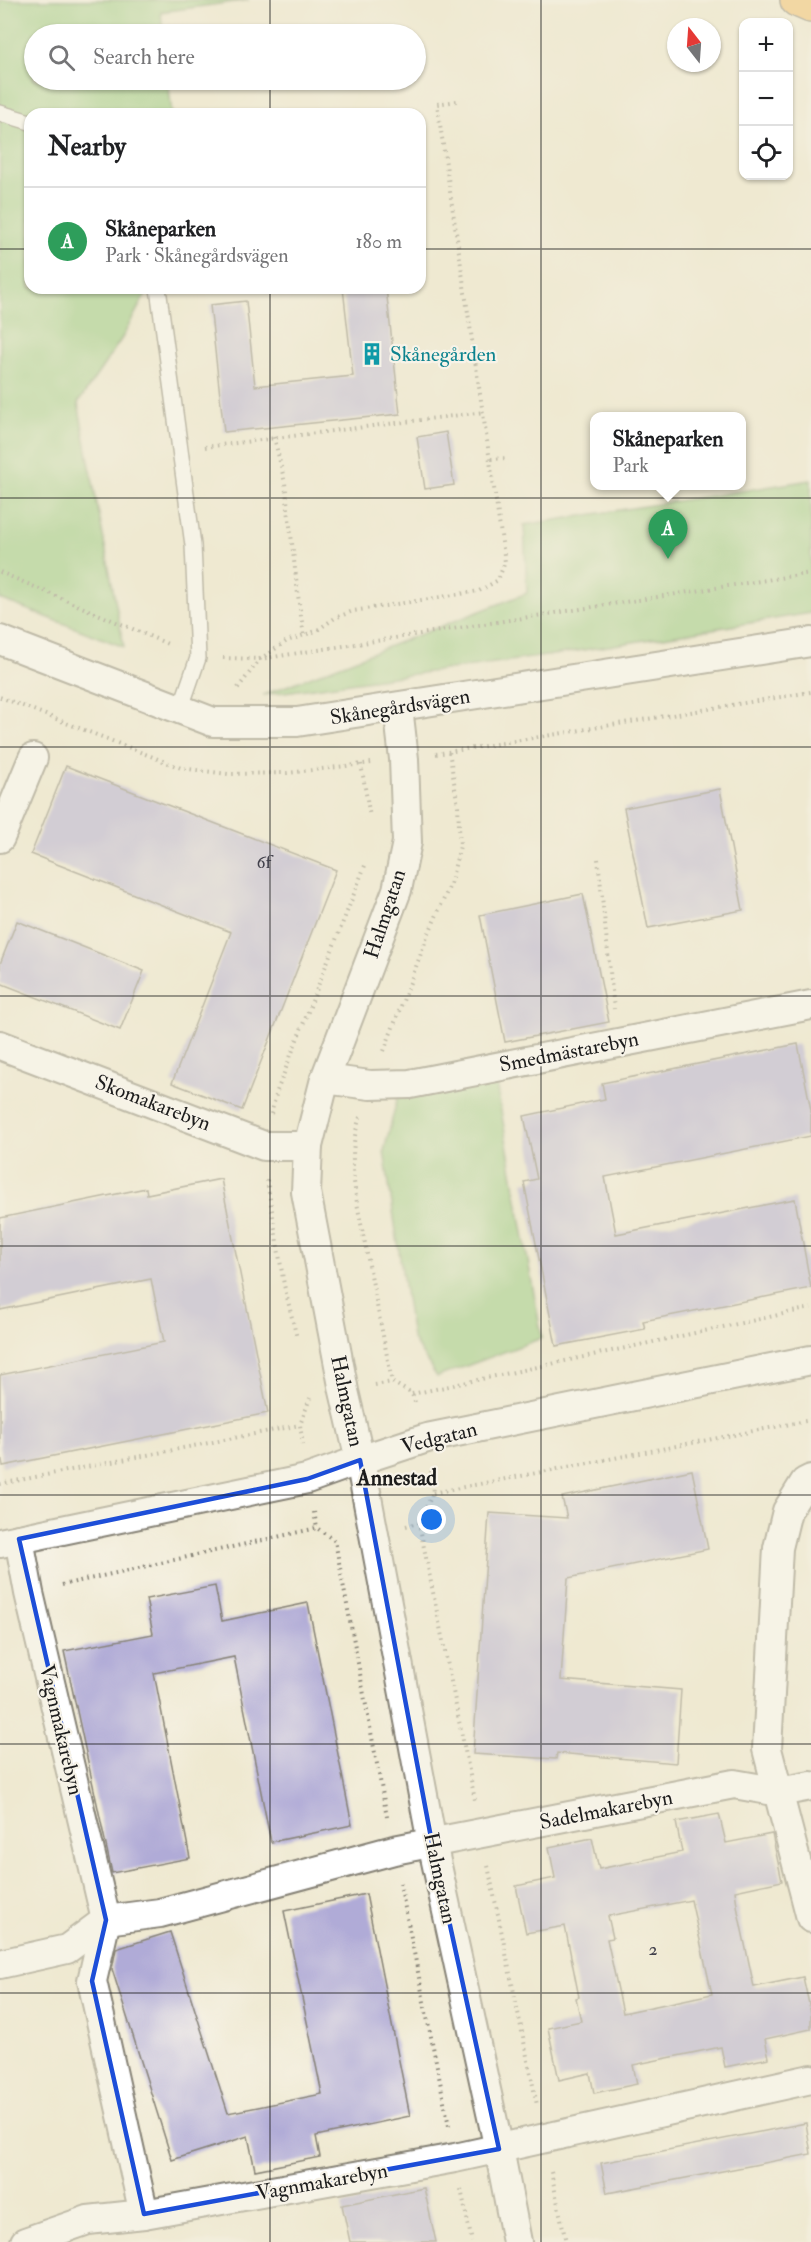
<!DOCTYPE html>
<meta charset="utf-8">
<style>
body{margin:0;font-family:"IM FELL Double Pica",serif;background:#f2f2f2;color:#202124}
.controls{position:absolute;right:18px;top:18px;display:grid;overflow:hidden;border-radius:12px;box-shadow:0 2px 4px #0004}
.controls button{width:54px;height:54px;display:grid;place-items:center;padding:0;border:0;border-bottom:2px solid #e0e0e0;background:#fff;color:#202124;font:30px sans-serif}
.compass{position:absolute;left:667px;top:18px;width:54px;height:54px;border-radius:50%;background:#fff;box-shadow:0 2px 4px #0004;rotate:343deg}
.you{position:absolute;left:432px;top:1520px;width:21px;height:21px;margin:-15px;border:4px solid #fff;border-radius:50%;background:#1a73e8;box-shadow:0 0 0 9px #1a73e833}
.badge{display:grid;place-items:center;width:39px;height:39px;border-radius:50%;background:#db2777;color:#fff;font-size:20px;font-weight:700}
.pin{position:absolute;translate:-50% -50px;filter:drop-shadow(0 2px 3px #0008)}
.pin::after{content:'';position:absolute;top:32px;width:21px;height:18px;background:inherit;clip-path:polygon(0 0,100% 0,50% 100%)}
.popup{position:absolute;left:590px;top:412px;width:156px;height:78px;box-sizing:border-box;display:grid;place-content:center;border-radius:12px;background:#fff;filter:drop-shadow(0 2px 4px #0005);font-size:20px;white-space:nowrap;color:#757577}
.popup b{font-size:22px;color:#202124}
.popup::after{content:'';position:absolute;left:50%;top:100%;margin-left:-12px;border:12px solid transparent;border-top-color:#fff}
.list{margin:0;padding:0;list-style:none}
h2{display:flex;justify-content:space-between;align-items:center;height:78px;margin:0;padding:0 24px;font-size:26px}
h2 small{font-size:20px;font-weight:400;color:#757577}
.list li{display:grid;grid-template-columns:39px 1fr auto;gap:18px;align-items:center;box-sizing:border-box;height:108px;padding:0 24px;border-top:2px solid #e0e0e0}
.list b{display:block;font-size:22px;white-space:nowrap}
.list p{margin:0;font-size:20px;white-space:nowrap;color:#757577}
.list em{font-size:20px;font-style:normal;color:#757577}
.icon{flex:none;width:33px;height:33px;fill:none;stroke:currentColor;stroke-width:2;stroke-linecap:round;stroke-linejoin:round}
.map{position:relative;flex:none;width:811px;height:2242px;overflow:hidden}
.search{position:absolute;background:#fff;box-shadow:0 2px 4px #0004;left:24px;top:24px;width:402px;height:66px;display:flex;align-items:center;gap:15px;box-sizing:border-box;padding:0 21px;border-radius:33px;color:#757577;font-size:22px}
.panel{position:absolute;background:#fff;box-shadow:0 2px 4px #0004;left:24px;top:108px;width:402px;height:186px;border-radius:18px}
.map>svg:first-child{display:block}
.green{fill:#93c97b;stroke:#58724c;stroke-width:1.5}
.building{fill:#b0abd7;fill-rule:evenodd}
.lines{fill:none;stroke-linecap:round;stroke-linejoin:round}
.lane-casing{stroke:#868276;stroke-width:18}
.street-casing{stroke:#868276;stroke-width:32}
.highway-casing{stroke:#868276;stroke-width:36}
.path{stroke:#868276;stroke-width:4;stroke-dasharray:1.5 4.5;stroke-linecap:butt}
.lane{stroke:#fff;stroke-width:15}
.street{stroke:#fff;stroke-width:28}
.highway{stroke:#f7c06c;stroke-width:33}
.marked{fill:none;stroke:#1d4ed8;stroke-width:4.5;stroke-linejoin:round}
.grid{fill:none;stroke:#1c1c1c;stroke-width:1.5;stroke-opacity:0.55}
.labels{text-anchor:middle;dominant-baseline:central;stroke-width:4.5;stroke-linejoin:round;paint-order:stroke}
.number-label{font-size:18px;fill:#41404b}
.culture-label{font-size:21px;fill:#0d838f;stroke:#f7f3e8;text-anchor:start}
.street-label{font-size:21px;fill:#1c1c1c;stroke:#f7f3e8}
.neighbourhood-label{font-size:22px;font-weight:bold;fill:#1c1c1c;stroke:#f7f3e8}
</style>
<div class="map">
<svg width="811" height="2242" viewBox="0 0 811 2242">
<rect width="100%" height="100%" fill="#f7f3e8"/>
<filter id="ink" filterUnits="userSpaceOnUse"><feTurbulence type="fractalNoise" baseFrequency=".0167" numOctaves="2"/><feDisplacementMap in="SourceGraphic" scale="12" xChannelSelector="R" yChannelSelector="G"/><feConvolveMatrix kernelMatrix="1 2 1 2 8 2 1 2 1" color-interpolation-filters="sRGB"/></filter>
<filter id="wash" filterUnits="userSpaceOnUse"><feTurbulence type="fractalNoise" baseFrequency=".008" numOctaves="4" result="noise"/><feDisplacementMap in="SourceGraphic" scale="24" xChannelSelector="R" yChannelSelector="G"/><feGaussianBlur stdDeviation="1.35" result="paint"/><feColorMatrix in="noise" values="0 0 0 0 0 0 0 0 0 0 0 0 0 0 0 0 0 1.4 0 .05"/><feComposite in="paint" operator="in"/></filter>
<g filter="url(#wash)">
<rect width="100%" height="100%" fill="#efe9d1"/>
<g class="green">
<path d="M 0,0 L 249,0 L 161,12 L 163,34 L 34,34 L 34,80 L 168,80 L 172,114 L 30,114 L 30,288 L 149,288 L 122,338 L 78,403 L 124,647 L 0,599 Z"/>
<path d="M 811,480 L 811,613 L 553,655 L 263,695 L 527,593 L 524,525 Z"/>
<path d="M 496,1083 L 542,1338 L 437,1377 L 412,1338 L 384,1151 L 398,1096 Z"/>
</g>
<g id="blocks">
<g class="building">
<path d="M 343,288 L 386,288 L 400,414 L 224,432 L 210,305 L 246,301 L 255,386 L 353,376 Z"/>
<path d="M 446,432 L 454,485 L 425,489 L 417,437 Z"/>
<path d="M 66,766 L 336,870 L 242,1110 L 172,1083 L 231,932 L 31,854 Z"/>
<path d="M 720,789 L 743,910 L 648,928 L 624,808 Z"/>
<path d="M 583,894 L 609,1022 L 505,1042 L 480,915 Z"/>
<path d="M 17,921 L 144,971 L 120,1030 L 0,983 L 0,964 Z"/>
<path d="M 798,1044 L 811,1110 L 811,1136 L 605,1177 L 616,1234 L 795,1199 L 811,1288 L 643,1321 L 645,1329 L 556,1346 L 524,1182 L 537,1179 L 524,1116 L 605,1099 L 602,1083 Z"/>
<path d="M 221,1179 L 268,1413 L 3,1466 L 0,1450 L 0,1375 L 164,1342 L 151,1279 L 0,1310 L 0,1218 L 146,1188 L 147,1194 Z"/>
<path d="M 692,1470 L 708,1549 L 568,1578 L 561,1680 L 681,1690 L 676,1763 L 557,1753 L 556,1759 L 473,1754 L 489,1513 L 567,1518 L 562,1497 Z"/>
<path d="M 215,1586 L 222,1621 L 308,1603 L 352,1825 L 271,1842 L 234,1657 L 154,1673 L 190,1858 L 112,1873 L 64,1651 L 153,1634 L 146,1599 Z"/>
<path d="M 719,1814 L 726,1843 L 772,1834 L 782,1881 L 735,1891 L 738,1911 L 754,1987 L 803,1977 L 811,2013 L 811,2029 L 765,2039 L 769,2058 L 725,2067 L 721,2047 L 633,2065 L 637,2084 L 594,2093 L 590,2073 L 559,2080 L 548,2028 L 581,2021 L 576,1998 L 579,1997 L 565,1926 L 526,1933 L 516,1886 L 555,1878 L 549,1847 L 592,1838 L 599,1869 L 682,1852 L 676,1822 ZM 691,1900 L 712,1994 L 623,2013 L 607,1939 L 613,1938 L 608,1916 Z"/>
<path d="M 366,1894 L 410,2116 L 316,2136 L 320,2157 L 255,2170 L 248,2136 L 172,2160 L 112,1969 L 116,1949 L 170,1932 L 228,2113 L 322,2094 L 284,1911 Z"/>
<path d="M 806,2123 L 811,2154 L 607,2193 L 601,2163 Z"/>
<path d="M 424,2188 L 436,2242 L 350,2242 L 342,2205 Z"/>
</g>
</g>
</g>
<g filter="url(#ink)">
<use href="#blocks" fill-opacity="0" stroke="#868276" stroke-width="1.5"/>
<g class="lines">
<g class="lane-casing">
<g id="lane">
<path d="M 0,113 L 30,122"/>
<path d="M 158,288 L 193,545 L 198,658 L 180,710"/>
</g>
</g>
<g class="street-casing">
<g id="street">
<path d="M 0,640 L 213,722 L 297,722 L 811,642"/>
<path d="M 398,707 L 404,759 L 407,842 L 397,890 L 325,1079 L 308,1146 L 306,1192 L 344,1391 L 360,1460 L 432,1843 L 499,2149 L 517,2242"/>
<path d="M 0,838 L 33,758"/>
<path d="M 0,1045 L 264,1146 L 308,1146"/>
<path d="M 325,1079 L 370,1085 L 410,1084 L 811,1005"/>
<path d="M 811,1479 L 805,1482 L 787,1511 L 778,1548 L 767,1749 L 811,1918"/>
<path d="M 19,1539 L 29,1593 L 106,1920 L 92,1981 L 144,2214"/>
<path d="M 0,1543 L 307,1479 L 360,1460 L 427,1438 L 811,1360"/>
<path d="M 0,1964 L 67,1949 L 106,1920 L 160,1913 L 394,1850 L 734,1784 L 779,1792 L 811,1786"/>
<path d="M 25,2242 L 88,2220 L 144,2214 L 455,2158 L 811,2079"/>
</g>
</g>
<g class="highway-casing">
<path id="highway" d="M 797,0 L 811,6"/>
</g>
<g class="path">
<path d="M 274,437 L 285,483 L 299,603 L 304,635"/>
<path d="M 205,447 L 484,412"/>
<path d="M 491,459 L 508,458"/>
<path d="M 0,572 L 170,645"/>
<path d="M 223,658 L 260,659 L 811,573"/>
<path d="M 238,688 L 260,659 L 287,641 L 316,631 L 335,618 L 353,611 L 479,591 L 498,580 L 505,562 L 437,104 L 457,101"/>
<path d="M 0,697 L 181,768 L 228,774 L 287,773 L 372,763"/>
<path d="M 436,754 L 811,692"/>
<path d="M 361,764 L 370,817"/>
<path d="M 598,859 L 614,1009"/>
<path d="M 384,1051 L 428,935 L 450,885 L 460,846 L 458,806 L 449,751"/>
<path d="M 271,1114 L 277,1091 L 366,863"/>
<path d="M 360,1117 C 344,1162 359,1209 367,1254 C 375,1297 384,1339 392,1382 L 412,1394 L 416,1405"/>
<path d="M 267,1180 L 284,1285 L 297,1338"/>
<path d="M 375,1385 L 392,1382"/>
<path d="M 412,1394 L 811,1308"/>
<path d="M 303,1445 L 300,1425 L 310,1398"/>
<path d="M 431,1471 L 433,1493 L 419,1523 L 475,1800"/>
<path d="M 0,1484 L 300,1425"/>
<path d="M 433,1493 L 811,1420"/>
<path d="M 314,1512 L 317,1528 L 335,1541 L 387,1817"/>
<path d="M 406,1526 L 419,1523"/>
<path d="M 62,1585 L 317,1528"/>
<path d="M 488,1866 L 537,2105"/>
<path d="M 400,1883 L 449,2126"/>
<path d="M 551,2172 L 566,2242"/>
<path d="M 461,2189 L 472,2242"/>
</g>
<use href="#lane" class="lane"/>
<use href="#street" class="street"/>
<use href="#highway" class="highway"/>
</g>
</g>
<path d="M0 0H811V2242H0ZM 360,1460 L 432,1843 L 499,2149 L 144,2214 L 92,1981 L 106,1920 L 19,1539 L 307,1479 Z" fill="#efe9d1" fill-opacity=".55" fill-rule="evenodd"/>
<path class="marked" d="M 360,1460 L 432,1843 L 499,2149 L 144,2214 L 92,1981 L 106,1920 L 19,1539 L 307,1479 Z"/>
<path class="grid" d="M 270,0 L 270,34M 541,0 L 541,2242M 270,80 L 270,114M 0,249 L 30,249M 420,249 L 811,249M 270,288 L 270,2242M 0,498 L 811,498M 0,747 L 811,747M 0,996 L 811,996M 0,1246 L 811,1246M 0,1495 L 811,1495M 0,1744 L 811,1744M 0,1993 L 811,1993"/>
<defs>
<g id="building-bare" transform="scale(1.8)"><path d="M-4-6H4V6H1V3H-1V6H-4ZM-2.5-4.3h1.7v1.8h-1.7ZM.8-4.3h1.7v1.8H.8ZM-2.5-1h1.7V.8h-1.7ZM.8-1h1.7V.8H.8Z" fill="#0f9aa8" stroke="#f7f3e8" stroke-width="2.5" paint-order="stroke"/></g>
</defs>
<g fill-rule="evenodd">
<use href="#building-bare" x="372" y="354"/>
</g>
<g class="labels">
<g class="number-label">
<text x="264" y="862">6f</text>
<text x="653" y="1949">2</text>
</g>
<g class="culture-label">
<text x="390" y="354">Skånegården</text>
</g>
<g class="street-label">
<text transform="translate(400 707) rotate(-9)">Skånegårdsvägen</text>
<text transform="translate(385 914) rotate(-72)">Halmgatan</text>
<text transform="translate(569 1052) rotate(-11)">Smedmästarebyn</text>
<text transform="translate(153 1103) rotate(21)">Skomakarebyn</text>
<text transform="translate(347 1401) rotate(78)">Halmgatan</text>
<text transform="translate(439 1438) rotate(-14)">Vedgatan</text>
<text transform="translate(61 1730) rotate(77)">Vagnmakarebyn</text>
<text transform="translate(606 1810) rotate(-11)">Sadelmakarebyn</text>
<text transform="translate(440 1878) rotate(78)">Halmgatan</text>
<text transform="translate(322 2182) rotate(-10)">Vagnmakarebyn</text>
</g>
<g class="neighbourhood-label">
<text x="397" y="1478">Annestad</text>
</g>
</g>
</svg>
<div class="controls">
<button>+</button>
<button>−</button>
<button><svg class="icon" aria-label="locate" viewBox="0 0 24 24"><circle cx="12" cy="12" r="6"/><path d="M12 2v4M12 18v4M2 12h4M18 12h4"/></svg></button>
</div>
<svg class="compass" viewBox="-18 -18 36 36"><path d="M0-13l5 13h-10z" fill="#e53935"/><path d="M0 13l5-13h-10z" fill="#757577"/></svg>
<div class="you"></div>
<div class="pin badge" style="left:668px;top:559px;background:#2e9e5b">A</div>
<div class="popup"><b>Skåneparken</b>Park</div>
<div class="search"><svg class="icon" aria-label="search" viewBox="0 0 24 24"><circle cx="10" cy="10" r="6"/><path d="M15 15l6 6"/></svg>Search here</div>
<section class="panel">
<h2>Nearby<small></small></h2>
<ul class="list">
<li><span class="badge" style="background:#2e9e5b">A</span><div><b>Skåneparken</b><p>Park · Skånegårdsvägen</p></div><em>180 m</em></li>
</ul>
</section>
</div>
